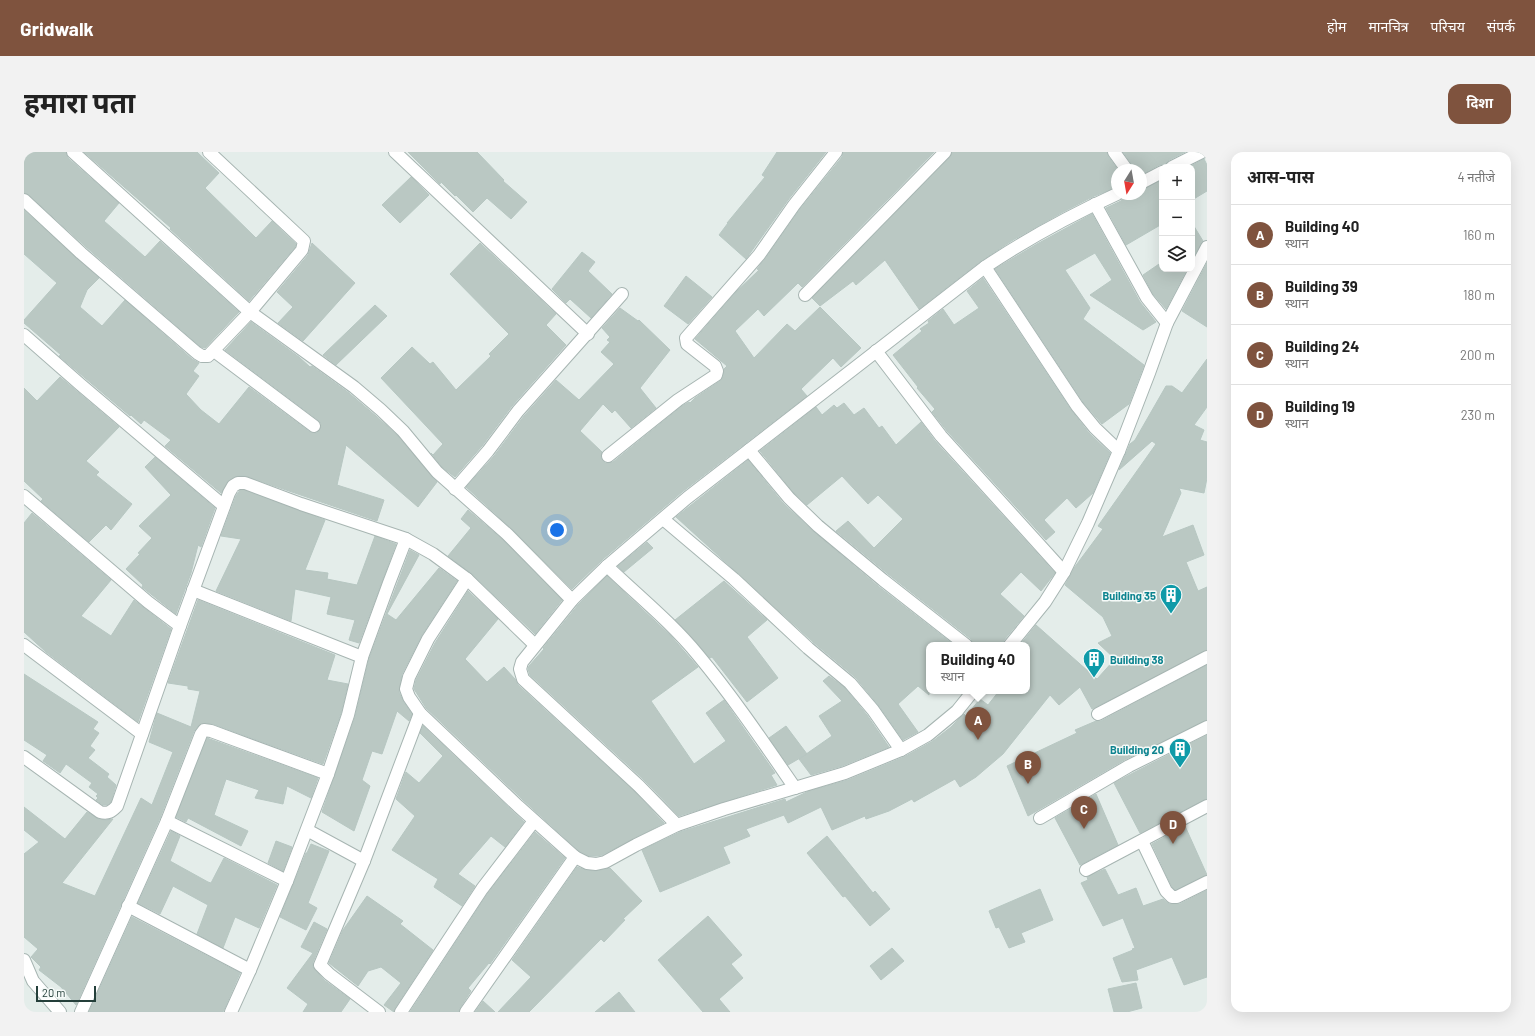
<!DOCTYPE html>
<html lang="hi">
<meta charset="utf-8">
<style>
body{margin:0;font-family:Barlow,"Noto Sans Devanagari",sans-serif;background:#f2f2f2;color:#222}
.controls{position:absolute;right:12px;top:12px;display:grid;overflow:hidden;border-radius:8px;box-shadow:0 4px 16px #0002}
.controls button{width:36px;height:36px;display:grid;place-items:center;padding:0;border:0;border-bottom:1px solid #e0e0e0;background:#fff;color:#222;font:20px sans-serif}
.compass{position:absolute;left:1087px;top:12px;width:36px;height:36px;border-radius:50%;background:#fff;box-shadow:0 4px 16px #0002;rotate:191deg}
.scale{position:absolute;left:12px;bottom:10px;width:60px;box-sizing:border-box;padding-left:4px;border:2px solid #243f3a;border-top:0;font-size:11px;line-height:14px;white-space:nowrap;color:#243f3a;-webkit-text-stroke:3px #f5faf8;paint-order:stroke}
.you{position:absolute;left:533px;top:378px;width:14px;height:14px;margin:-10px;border:3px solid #fff;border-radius:50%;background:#1a73e8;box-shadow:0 0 0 6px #1a73e833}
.badge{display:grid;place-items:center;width:26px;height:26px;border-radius:50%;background:#7f533e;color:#fff;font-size:13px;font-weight:700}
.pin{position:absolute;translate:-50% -33px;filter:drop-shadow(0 1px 2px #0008)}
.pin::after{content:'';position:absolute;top:21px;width:14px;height:12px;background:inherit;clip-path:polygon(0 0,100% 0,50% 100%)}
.popup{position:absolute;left:902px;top:490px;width:104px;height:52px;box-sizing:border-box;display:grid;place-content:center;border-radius:8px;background:#fff;filter:drop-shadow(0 1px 3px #0005);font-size:13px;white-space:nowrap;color:#767676}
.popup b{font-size:15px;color:#222}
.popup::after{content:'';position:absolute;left:50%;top:100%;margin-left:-8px;border:8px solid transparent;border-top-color:#fff}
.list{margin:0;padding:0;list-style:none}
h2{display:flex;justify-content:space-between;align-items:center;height:52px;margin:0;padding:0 16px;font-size:17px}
h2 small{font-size:13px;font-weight:400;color:#767676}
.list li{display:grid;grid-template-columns:26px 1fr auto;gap:12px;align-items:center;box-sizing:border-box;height:60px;padding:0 16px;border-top:1px solid #e0e0e0}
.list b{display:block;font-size:15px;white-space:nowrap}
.list p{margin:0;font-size:13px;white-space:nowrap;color:#767676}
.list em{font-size:13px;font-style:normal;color:#767676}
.icon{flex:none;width:22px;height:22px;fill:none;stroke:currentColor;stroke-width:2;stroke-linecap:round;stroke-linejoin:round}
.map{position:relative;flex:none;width:1183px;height:860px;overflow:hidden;border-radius:12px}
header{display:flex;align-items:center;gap:24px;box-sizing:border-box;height:56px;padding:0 20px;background:#7f533e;color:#fff}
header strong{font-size:19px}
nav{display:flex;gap:22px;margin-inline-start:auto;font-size:14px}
.intro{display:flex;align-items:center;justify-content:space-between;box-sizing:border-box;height:96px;padding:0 24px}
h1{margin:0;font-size:28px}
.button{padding:10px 18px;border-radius:12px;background:#7f533e;color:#fff;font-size:14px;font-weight:700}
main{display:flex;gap:24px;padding:0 24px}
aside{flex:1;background:#fff;border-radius:12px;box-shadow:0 4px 16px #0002}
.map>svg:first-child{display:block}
.building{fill:#bac8c3;stroke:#b7c7c2}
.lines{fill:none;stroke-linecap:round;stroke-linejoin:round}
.minor-casing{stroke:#a7b5b2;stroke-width:14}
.minor{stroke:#fff;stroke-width:12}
.labels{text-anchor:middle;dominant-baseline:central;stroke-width:3;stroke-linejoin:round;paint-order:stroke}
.culture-label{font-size:11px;font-weight:bold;fill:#0d838f;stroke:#f5faf8;text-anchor:end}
</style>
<header>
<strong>Gridwalk</strong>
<nav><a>होम</a><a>मानचित्र</a><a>परिचय</a><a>संपर्क</a></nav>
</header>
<div class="intro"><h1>हमारा पता</h1><a class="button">दिशा</a></div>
<main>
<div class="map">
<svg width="1183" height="860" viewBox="0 0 1183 860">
<rect width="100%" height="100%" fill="#e4edea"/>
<g class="building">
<path d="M 0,0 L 42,0 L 44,6 L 95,51 L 80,69 L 121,105 L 136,89 L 215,160 L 181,196 L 177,195 L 62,95 L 5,43 L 0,41 Z"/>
<path d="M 60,0 L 173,0 L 195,21 L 181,36 L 232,86 L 248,69 L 272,92 L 271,95 L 225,149 L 146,77 L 147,76 Z"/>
<path d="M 384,0 L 453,0 L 480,28 L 479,29 L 503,50 L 487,67 L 463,46 L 449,60 L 432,43 L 431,44 L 417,30 L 416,32 Z"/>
<path d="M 753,0 L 802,0 L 764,48 L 722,107 L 695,83 L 704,71 L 703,71 L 741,25 L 738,23 Z"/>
<path d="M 819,0 L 910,0 L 778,135 L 774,131 L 740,164 L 734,157 L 711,179 L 730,206 L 763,172 L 771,179 L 796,155 L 837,196 L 817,215 L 809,206 L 777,237 L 783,244 L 658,340 L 578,408 L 548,437 L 488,377 L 442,335 L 470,304 L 500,264 L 532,228 L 555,248 L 590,212 L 577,200 L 586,190 L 583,188 L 586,185 L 578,176 L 596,156 L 614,169 L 615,168 L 646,198 L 616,236 L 632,256 L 607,276 L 591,258 L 588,261 L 579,252 L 556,279 L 578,300 L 577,306 L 581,311 L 589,310 L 658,254 L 665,250 L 666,251 L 671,246 L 696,229 L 699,225 L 700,217 L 703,214 L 671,187 L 712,140 L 735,118 L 733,117 L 741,107 L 776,57 L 818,5 Z"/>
<path d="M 928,0 L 1083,0 L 1084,4 L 1094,18 L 1093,35 L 1068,45 L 1039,60 L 989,88 L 957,109 L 895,157 L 861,108 L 832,133 L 829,129 L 796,154 L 788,146 L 926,5 Z"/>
<path d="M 1099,0 L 1161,0 L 1145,8 L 1141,13 L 1135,13 L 1117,23 L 1117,18 L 1110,18 L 1109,14 Z"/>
<path d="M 1180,7 L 1183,13 L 1183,39 L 1168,48 L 1168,15 L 1165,15 Z"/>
<path d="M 387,25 L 405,43 L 376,71 L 358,53 Z"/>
<path d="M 1138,28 L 1138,72 L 1102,93 L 1082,56 L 1097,49 L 1099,46 L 1100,42 L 1117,42 L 1117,38 Z"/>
<path d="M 0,58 L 75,126 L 63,138 L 56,155 L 78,174 L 101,148 L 168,207 L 175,211 L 169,219 L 175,224 L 162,242 L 177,258 L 195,272 L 225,235 L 286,280 L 293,281 L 297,275 L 297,271 L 294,268 L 201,198 L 227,170 L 275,205 L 286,215 L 288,214 L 325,241 L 352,264 L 374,284 L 413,330 L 394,355 L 322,293 L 313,333 L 360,348 L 353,369 L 221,324 L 214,324 L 205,328 L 197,341 L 141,294 L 147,288 L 120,268 L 117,272 L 107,263 L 106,264 L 35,204 L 37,203 L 0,171 L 0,168 L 33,131 L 0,102 Z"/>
<path d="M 1068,62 L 1116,150 L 1132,170 L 1119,178 L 1066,143 L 1088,128 L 1071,101 L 1041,118 L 1066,156 L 1059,167 L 1120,213 L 1105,252 L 1078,272 L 1059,250 L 971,117 L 1013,92 Z"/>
<path d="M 1168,71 L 1179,89 L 1168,107 Z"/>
<path d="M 288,91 L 331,131 L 279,189 L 254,171 L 269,155 L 253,140 L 284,103 Z"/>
<path d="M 456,91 L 532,162 L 522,173 L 542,193 L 488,254 L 458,294 L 431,325 L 418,315 L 407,301 L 409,303 L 419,292 L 357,226 L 388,195 L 406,212 L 409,210 L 432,238 L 467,204 L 465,202 L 485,182 L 426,122 Z"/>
<path d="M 558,100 L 571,110 L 564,119 L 588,142 L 567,166 L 546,147 L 542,151 L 528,137 Z"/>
<path d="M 1138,110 L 1138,117 L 1163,117 L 1142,157 L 1129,142 L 1119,123 Z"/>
<path d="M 1183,111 L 1183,175 L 1158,159 Z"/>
<path d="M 662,124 L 688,145 L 664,172 L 640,154 Z"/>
<path d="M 959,126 L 1047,258 L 1065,281 L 1086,301 L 1069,341 L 1052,356 L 1043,346 L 1020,368 L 1031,380 L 1022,388 L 923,279 L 908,260 L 911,257 L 893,236 L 894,235 L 869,203 L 898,179 L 896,177 L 905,171 L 904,169 L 919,157 L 930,173 L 955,156 L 943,139 Z"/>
<path d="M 351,153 L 363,164 L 312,213 L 299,203 Z"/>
<path d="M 1183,207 L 1183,255 L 1170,273 L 1180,278 L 1176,288 L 1183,290 L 1183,326 L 1180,341 L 1155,336 L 1157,341 L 1138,385 L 1169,373 L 1180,403 L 1162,410 L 1174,439 L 1183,435 L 1183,498 L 1068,557 L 1056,535 L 1035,553 L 1026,543 L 979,602 L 952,625 L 936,635 L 931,627 L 890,650 L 888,647 L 865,659 L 842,667 L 841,664 L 808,678 L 797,655 L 764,671 L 760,663 L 722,677 L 726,684 L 699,695 L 706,711 L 636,740 L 618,698 L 656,680 L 761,647 L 762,650 L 785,639 L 824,628 L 880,605 L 909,589 L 927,575 L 940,562 L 942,564 L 956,547 L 964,553 L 975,539 L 1003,539 L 1003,493 L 996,493 L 1012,473 L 1073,527 L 1091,507 L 1074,491 L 1088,484 L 1079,465 L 1041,433 L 1050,416 L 1079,377 L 1074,374 L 1132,292 L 1128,289 L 1095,318 L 1106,292 L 1111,288 L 1142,234 L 1148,234 L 1158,241 Z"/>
<path d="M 36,225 L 95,275 L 62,309 L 75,320 L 72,323 L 108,352 L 87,378 L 82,373 L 65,390 L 17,349 L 19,347 L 0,329 L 0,236 L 13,249 Z"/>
<path d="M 820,251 L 830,263 L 840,256 L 855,276 L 858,274 L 872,293 L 897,270 L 911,289 L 1031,421 L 1017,439 L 997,420 L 976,442 L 1000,464 L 980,488 L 979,493 L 949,493 L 947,487 L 864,422 L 812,379 L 824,369 L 850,396 L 879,367 L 854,343 L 844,352 L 818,324 L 783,353 L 770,341 L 736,299 L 792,255 L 798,263 L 810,253 L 813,256 Z"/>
<path d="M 131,305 L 191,356 L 177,395 L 174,393 L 167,421 L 152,462 L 118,435 L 119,433 L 102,417 L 116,402 L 114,401 L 128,386 L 115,374 L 147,343 L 121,315 Z"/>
<path d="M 724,308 L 759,351 L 789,379 L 854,434 L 930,493 L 905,493 L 905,543 L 894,534 L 874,552 L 894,580 L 879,588 L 855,554 L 831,525 L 789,490 L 652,365 Z"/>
<path d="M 216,338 L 220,338 L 301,368 L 281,418 L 304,421 L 303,427 L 333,433 L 351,384 L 372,392 L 335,491 L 325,488 L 331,468 L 303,462 L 307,445 L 271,437 L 267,469 L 192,439 L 217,387 L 197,384 L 212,344 Z"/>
<path d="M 444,358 L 478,387 L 538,448 L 511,482 L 448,422 L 424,404 L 447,376 L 437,367 Z"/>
<path d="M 8,361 L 87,428 L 57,464 L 87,484 L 110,448 L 147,477 L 114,570 L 22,500 L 0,480 L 0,371 Z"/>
<path d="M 623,390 L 629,396 L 600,420 L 594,414 Z"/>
<path d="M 386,398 L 395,403 L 363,462 L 372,468 L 415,416 L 433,429 L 398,483 L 378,522 L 375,540 L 379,549 L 388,562 L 385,569 L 373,559 L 358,602 L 348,599 L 338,628 L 346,634 L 330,679 L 298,660 L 331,565 L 345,507 Z"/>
<path d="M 583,424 L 647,484 L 674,515 L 627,549 L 670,612 L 702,589 L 682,561 L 700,548 L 751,621 L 747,623 L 753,633 L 655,664 L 620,628 L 506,523 L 504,517 L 505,514 L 520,497 L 519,496 L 554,453 Z"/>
<path d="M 700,429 L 743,468 L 723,485 L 754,526 L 723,550 L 688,505 L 686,506 L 651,468 Z"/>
<path d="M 444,439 L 474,467 L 441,507 L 463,530 L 480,515 L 491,527 L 494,533 L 610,639 L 640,671 L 578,703 L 572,704 L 565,704 L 555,699 L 499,648 L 402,556 L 390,537 L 392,528 L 411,491 Z"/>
<path d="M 174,448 L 311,503 L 303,528 L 324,532 L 317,561 L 299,612 L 189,572 L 181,571 L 174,574 L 170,579 L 136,666 L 52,853 L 37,835 L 15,818 L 17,815 L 7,805 L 14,797 L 0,785 L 0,702 L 15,690 L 0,678 L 0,655 L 41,687 L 63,660 L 75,667 L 82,668 L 89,667 L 38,731 L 71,744 L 117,646 L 128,653 L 149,600 L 125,590 L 133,561 L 167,575 L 176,539 L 164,537 L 164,534 L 144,531 Z"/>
<path d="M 1183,513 L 1183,568 L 1102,607 L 1004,664 L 983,614 L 1053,581 L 1051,578 L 1072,569 L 1077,569 Z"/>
<path d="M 0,522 L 74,570 L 69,577 L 75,581 L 66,594 L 71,598 L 64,606 L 85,622 L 83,625 L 92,633 L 87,650 L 83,653 L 79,653 L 72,648 L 74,646 L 72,644 L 74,642 L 65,635 L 68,631 L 42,612 L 36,621 L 19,609 L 23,603 L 0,588 Z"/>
<path d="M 805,524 L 821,536 L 843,563 L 865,595 L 818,614 L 787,623 L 775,607 L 808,584 L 795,564 L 818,549 L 799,529 Z"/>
<path d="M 399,574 L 500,670 L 481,695 L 467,684 L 434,722 L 451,734 L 438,754 L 410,735 L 414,727 L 368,698 L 391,664 L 372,647 L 381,622 L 382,620 L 395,631 L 419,604 L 396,581 Z"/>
<path d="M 762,574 L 783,602 L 764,613 L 745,586 Z"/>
<path d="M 1183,583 L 1183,647 L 1116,681 L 1090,631 L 1109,621 Z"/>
<path d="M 183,586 L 294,626 L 287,646 L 263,634 L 259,652 L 231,646 L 235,638 L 202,627 L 190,663 L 224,679 L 217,694 L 164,666 L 162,670 L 152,665 Z"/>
<path d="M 1072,642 L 1094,693 L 1056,713 L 1031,666 Z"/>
<path d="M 1161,674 L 1183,723 L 1151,738 L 1148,735 L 1128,692 Z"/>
<path d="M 147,679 L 156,684 L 146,709 L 184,730 L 187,731 L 200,706 L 253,733 L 235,776 L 211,765 L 199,796 L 173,782 L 184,753 L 149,734 L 136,762 L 114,751 Z"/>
<path d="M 511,680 L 541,706 L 466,812 L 465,811 L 444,836 L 447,839 L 436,856 L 435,860 L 386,860 L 464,741 Z"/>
<path d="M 803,684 L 849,741 L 851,739 L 866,757 L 846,774 L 821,744 L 819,745 L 783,701 Z"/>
<path d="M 252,689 L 268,695 L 259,719 L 244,711 Z"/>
<path d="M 287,692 L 305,699 L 284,751 L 293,756 L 282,778 L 256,765 L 282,701 L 283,701 Z"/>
<path d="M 553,715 L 562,718 L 571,719 L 586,716 L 618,749 L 599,767 L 601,768 L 580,790 L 577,787 L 505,860 L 474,860 L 507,825 L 488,808 Z"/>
<path d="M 1081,717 L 1094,743 L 1112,736 L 1119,754 L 1139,747 L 1145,752 L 1156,752 L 1183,738 L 1183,825 L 1160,833 L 1148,805 L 1112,818 L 1114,828 L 1098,830 L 1089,806 L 1109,798 L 1108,797 L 1111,796 L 1099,766 L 1079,774 L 1057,731 L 1064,728 L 1063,725 Z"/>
<path d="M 1016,737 L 1029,768 L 997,781 L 1001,790 L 985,796 L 975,775 L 972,776 L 965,759 Z"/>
<path d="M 343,744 L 379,769 L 376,772 L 409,798 L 371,856 L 370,860 L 360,853 L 377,831 L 357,815 L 344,819 L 334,834 L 305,811 L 319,778 Z"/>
<path d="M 684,764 L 718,803 L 707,812 L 719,826 L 695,847 L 706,860 L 679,860 L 634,808 Z"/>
<path d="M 108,765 L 216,821 L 199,860 L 65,860 Z"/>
<path d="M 290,770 L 303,777 L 289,810 L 289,815 L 300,828 L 326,847 L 317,860 L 279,860 L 284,852 L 263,836 L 289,801 L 277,795 Z"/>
<path d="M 868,796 L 880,809 L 857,828 L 846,814 Z"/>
<path d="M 1112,831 L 1118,856 L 1103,860 L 1090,860 L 1084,837 Z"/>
<path d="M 595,840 L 611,860 L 571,860 Z"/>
<path d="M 459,849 L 471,860 L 451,860 Z"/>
</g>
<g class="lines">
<g class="minor-casing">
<g id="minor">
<path d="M 49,0 L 226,160 L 330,235 L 357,258 L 379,279 L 413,320 L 483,382 L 548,448"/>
<path d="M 371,0 L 564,182"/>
<path d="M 1090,0 L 1103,18"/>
<path d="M 1148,15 L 1178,0"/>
<path d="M 1117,31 L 1138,20"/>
<path d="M 0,48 L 57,101 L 173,201 L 178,204 L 184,204 L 226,160 L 278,98 L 280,89 L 185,0"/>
<path d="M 1071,52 L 1123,146 L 1143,171"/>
<path d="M 961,115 L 1053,254 L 1071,276 L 1095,299"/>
<path d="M 781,143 L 921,0"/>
<path d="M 0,183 L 57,233 L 200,354"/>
<path d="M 190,199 L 290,274"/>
<path d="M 852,199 L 917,284 L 1040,420"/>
<path d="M 725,298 L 765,346 L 794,374 L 859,428 L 942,493"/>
<path d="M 584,304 L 654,248 L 692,223 L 693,219 L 691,214 L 663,192 L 662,186 L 735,103 L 770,53 L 812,0"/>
<path d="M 431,337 L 464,299 L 494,259 L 598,142"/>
<path d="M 0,344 L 124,450 L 156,474"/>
<path d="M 639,367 L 710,427 L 784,496 L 826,531 L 849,558 L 877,598"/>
<path d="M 583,414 C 613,443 647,470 674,503 C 709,545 740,591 771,636"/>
<path d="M 443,427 L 404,487 L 385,525 L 382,537 L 385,545 L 396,561 L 494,654 L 551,705 L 563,711 L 572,712 L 581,710 L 612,693 L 653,673 L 700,657 L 821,621 L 877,598 L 904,583 L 933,559 L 949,539"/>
<path d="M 169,438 L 338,505"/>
<path d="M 0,493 L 118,582"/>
<path d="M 986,493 L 1021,450 L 1040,420 L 1064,371 L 1095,299 L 1125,221 L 1143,171 L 1183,95"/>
<path d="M 1074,562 L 1183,505"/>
<path d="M 0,605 L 76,660 C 84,662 87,660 93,654 L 156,474 L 205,341 L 209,334 L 214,331 L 221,331 L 277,352 L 382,387 L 409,402 L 443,427 L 511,493"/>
<path d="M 1016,666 L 1105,614 L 1183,575"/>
<path d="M 143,669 L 263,729"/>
<path d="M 653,673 L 615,634 L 499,527 L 496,517 L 498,510 L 548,448 L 583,414 L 663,346 L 961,115 C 1003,87 1047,63 1093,42"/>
<path d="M 283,678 L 340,709"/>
<path d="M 1118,689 L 1142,739 L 1148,745 L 1153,745 L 1183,730"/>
<path d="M 1062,718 L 1183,654"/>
<path d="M 104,754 L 226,818"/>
<path d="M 0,808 L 9,829 L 36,860"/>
<path d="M 57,860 L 143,669 L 177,582 L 180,578 L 187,579 L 304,622"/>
<path d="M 207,860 L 226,818 L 263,729 L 304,622 L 324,563 L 338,505 L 365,431 L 382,387"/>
<path d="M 355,860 L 305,822 L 296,813 L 340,709 L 396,561"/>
<path d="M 377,860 L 458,737 L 510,669"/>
<path d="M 442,860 L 551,705"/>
</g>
</g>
<use href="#minor" class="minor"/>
</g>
<defs>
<g id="building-pin" transform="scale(1.15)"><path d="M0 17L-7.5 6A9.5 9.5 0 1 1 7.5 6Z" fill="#0f9aa8" stroke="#f5faf8"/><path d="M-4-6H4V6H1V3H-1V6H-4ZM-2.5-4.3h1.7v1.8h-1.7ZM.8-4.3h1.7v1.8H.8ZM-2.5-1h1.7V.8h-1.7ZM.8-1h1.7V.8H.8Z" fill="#fff"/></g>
</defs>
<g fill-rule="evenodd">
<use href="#building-pin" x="1147" y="443"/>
<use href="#building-pin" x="1070" y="507"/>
<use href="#building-pin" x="1156" y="597"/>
</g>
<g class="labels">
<g class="culture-label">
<text x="1132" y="443">Building 35</text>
<text x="1086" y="507" text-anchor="start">Building 38</text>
<text x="1140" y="597">Building 20</text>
</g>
</g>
</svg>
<div class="controls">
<button>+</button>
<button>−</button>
<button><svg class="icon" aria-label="layers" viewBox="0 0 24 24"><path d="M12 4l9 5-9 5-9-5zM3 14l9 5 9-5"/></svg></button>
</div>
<svg class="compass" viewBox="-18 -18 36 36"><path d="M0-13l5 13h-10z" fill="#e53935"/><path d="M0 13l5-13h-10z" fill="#767676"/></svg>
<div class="scale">20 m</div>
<div class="you"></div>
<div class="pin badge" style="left:954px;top:588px">A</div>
<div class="popup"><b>Building 40</b>स्थान</div>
<div class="pin badge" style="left:1004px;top:632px">B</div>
<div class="pin badge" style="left:1060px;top:677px">C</div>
<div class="pin badge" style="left:1149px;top:692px">D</div>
</div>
<aside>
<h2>आस-पास<small>4 नतीजे</small></h2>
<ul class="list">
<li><span class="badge">A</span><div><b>Building 40</b><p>स्थान</p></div><em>160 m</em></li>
<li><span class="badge">B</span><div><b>Building 39</b><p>स्थान</p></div><em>180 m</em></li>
<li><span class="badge">C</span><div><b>Building 24</b><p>स्थान</p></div><em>200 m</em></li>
<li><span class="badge">D</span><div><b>Building 19</b><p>स्थान</p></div><em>230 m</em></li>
</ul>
</aside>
</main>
